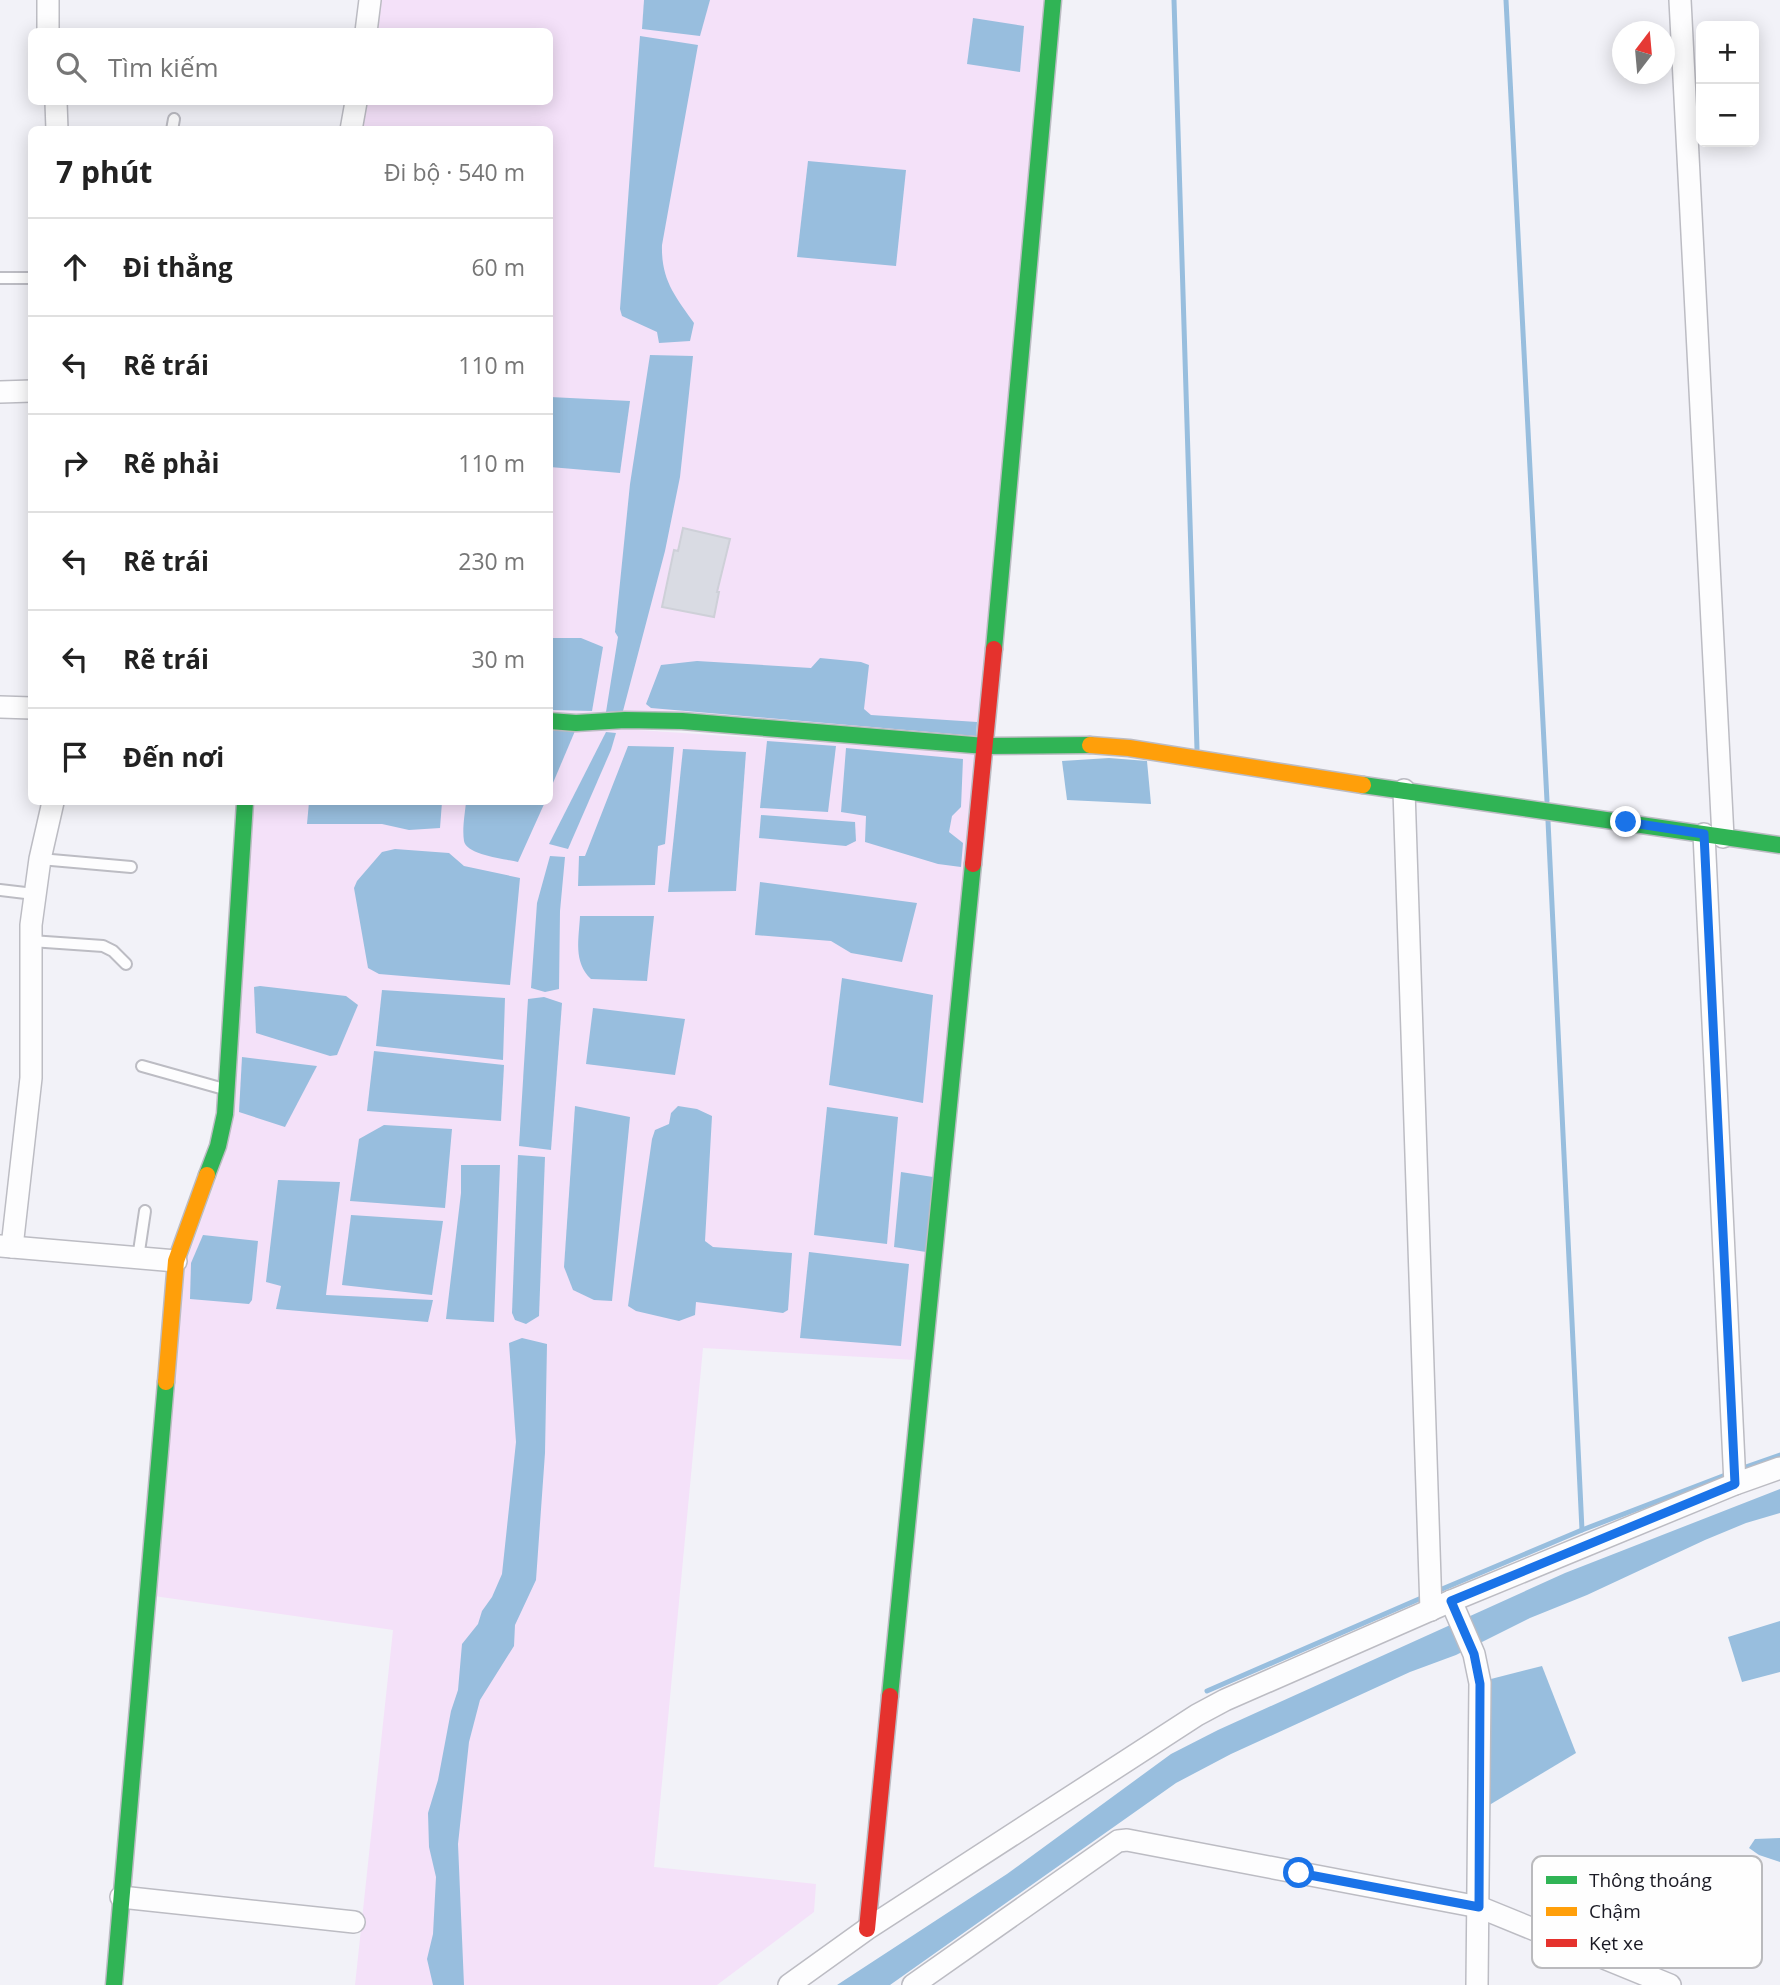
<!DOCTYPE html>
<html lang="vi">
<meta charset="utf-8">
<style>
body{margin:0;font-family:"Open Sans",sans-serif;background:#f6f6f6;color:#222}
.controls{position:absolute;right:21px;top:21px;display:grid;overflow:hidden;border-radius:10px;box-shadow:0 4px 18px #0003}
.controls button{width:63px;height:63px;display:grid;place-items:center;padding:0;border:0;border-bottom:2px solid #e0e0e0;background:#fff;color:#222;font:35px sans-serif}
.compass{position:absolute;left:1612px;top:21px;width:63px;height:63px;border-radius:50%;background:#fff;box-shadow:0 4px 18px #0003;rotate:16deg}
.stop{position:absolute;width:21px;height:21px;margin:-16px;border:5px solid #1a73e8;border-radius:50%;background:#fff}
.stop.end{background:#1a73e8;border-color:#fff;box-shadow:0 2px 7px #0008}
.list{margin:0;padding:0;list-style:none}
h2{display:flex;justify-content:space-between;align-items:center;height:91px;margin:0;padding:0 28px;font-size:30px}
h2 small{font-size:23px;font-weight:400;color:#767676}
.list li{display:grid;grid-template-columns:46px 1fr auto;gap:21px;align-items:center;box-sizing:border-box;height:98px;padding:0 28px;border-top:2px solid #e0e0e0}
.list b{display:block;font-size:26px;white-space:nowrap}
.list em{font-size:23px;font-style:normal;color:#767676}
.icon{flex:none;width:38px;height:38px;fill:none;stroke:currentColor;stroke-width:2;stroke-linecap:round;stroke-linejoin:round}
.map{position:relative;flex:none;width:1780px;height:1985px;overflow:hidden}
.search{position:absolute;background:#fff;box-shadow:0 4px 18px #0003;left:28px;top:28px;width:525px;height:77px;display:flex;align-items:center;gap:18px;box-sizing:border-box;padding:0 24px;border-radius:10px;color:#767676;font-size:26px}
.panel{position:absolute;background:#fff;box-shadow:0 4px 18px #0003;left:28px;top:126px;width:525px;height:679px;border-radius:10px}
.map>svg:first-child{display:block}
.green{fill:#f4e1f9}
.water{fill:#98bede}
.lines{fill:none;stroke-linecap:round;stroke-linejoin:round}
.stream{stroke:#98bede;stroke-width:5}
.building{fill:#d9dbe3;stroke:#ced0d8;stroke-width:2}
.lane-casing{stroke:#bcbcc3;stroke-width:14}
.street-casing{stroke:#bcbcc3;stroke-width:24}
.fast-casing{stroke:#bcbcc3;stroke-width:19}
.slow-casing{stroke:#bcbcc3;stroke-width:19}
.jam-casing{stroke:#bcbcc3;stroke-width:19}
.lane{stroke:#fdfdfe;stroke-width:10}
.street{stroke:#fdfdfe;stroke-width:21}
.fast{stroke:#30b455;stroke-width:16}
.slow{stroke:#ff9f0a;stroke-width:16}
.jam{stroke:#e5322d;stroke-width:16}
.route{stroke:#1a73e8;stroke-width:9}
.key{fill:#fefefe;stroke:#bababd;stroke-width:2}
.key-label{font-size:19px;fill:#1a1a24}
</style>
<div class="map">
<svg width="1780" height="1985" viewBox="0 0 1780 1985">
<rect width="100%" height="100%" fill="#f2f2f8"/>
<g class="green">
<path d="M 381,0 L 1046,0 L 978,739 L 550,715 L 550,130 L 362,130 L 366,102 L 550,102 L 550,32 L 376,31 Z"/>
<path d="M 609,728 L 976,753 L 915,1360 L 703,1348 L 654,1867 L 816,1884 L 814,1912 L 717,1985 L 355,1985 L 393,1630 L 154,1596 L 185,1265 L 226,1151 L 253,802 L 550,802 L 550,730 Z"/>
</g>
<g class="water">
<path d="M 644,0 L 710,0 L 700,36 L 642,29 Z"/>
<path d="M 973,18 L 1024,26 L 1020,72 L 967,64 Z"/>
<path d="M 640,36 L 698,45 L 662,245 C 661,280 675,296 694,323 L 690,341 L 659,343 L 657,332 L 622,316 L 620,309 Z"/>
<path d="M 808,161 L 906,170 L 896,266 L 797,257 Z"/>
<path d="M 650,355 L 693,356 L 680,477 L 665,551 L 623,711 L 606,712 L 618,637 L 615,632 L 630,484 Z"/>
<path d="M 550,397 L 630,401 L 620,473 L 550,467 Z"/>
<path d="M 550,638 L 581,638 L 603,647 L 592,711 L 550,710 Z"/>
<path d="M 820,658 L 861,662 L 869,665 L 864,709 L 871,715 L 977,722 L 976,736 L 651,708 L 646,704 L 661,665 L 697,661 L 811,668 Z"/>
<path d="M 550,730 L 575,731 L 550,790 Z"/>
<path d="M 606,732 L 616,733 L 611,750 L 568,849 L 549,844 Z"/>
<path d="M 767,741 L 836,746 L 828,812 L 760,808 Z"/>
<path d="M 628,746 L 674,747 L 665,844 L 658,846 L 655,885 L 578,886 L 579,856 L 585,856 Z"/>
<path d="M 846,748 L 963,759 L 961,807 L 952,816 L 949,832 L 963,843 L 961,867 L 938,864 L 865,842 L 866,816 L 841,812 Z"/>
<path d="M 683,749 L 746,752 L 736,891 L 668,892 Z"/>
<path d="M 1109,758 L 1147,761 L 1151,804 L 1067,800 L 1062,761 Z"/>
<path d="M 309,802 L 442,802 L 440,828 L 409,830 L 382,824 L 307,824 Z"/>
<path d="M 466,802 L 545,802 L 518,862 C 506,859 466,855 464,841 C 462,829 465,813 466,802 Z"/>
<path d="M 761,815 L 855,822 L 856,841 L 846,846 L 759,838 Z"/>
<path d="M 395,849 L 449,853 L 464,866 L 520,878 L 510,985 L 379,974 L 368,968 L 354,888 L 357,881 L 382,852 Z"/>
<path d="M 550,856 L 565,857 L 560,911 L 559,989 L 545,992 L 531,988 L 537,903 Z"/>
<path d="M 760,882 L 917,903 L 902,962 L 851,953 L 831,941 L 755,935 Z"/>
<path d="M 580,916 L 654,916 L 647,981 L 591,979 C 573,962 579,938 580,916 Z"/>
<path d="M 842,978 L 933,995 L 923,1103 L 829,1085 Z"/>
<path d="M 260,986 L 346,996 L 358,1005 L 337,1055 L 330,1056 L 256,1033 L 254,987 Z"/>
<path d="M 382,990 L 505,998 L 503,1060 L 376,1046 Z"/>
<path d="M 544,997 L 562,1003 L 551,1150 L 519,1146 L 528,999 Z"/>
<path d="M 593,1008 L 685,1019 L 675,1075 L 586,1064 Z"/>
<path d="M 374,1051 L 504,1065 L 501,1121 L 367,1111 Z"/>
<path d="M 242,1057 L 317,1066 L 285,1127 L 239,1112 Z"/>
<path d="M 575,1106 L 630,1117 L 612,1301 L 594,1300 L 573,1290 L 564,1267 Z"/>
<path d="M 678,1106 L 697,1109 L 712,1116 L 705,1241 L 713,1247 L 792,1253 L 788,1310 L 783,1313 L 696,1302 L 695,1315 L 679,1321 L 636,1311 L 628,1306 L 652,1139 L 655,1130 L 669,1124 L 671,1113 Z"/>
<path d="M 827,1107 L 898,1117 L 887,1244 L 814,1235 Z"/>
<path d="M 384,1125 L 452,1129 L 445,1208 L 350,1201 L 359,1139 Z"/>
<path d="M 518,1155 L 545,1157 L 539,1316 L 526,1324 L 515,1320 L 512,1313 Z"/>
<path d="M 461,1165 L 500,1165 L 494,1322 L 446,1319 L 461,1193 Z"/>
<path d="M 901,1172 L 933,1177 L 926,1252 L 894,1247 Z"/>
<path d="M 278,1180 L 340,1182 L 326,1295 L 433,1300 L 428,1322 L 276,1309 L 281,1286 L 266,1282 Z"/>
<path d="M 351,1215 L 443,1221 L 432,1295 L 342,1285 Z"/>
<path d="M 203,1235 L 258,1241 L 252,1300 L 249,1304 L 190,1299 L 191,1263 Z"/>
<path d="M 809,1252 L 909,1264 L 901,1346 L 800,1338 Z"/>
<path d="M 522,1338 L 547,1344 L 545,1453 L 536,1580 L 515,1625 L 514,1646 L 480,1700 L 469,1742 L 458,1844 L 464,1985 L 433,1985 L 427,1959 L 433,1934 L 436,1877 L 429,1847 L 428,1813 L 438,1780 L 451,1711 L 458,1690 L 462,1644 L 478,1624 L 482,1611 L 492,1597 L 502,1574 L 516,1442 L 509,1343 Z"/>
<path d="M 1780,1489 L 1780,1513 L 1746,1523 L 1705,1540 L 1587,1595 L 1530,1618 L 1456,1655 L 1410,1672 L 1231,1754 L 1176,1783 L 890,1985 L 837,1985 L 1007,1874 L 1171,1754 L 1218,1730 L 1565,1573 Z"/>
<path d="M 1780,1621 L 1780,1672 L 1742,1682 L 1728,1637 Z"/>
<path d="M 1542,1666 L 1576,1753 L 1486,1807 L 1487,1680 Z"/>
<path d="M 1780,1838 L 1780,1862 L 1759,1855 L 1749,1848 L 1755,1839 Z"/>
</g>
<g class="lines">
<g class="stream">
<path d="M 1174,0 L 1197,749"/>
<path d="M 1506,0 L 1547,801"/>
<path d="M 1548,821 L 1582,1530"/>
<path d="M 1740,1469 L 1780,1455"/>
<path d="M 1435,1592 L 1582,1530 L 1728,1474"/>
<path d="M 1207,1691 L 1426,1596"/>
</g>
</g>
<path class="building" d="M 683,528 L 730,539 L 717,592 L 719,592 L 714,617 L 662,607 L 674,550 L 678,551 Z"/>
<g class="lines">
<g class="lane-casing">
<g id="lane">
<path d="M 172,130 L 174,119"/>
<path d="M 0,278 L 32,278"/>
<path d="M 40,859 L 131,867"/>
<path d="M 0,890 L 34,894"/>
<path d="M 31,941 L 103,946 L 113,951 L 126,964"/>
<path d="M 142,1066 L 224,1089"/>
<path d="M 138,1258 L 145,1211"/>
</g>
</g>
<g class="street-casing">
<g id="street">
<path d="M 48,0 L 48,32"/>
<path d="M 1680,0 L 1723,837"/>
<path d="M 366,32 L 370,0"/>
<path d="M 56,102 L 57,130"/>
<path d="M 351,130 L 356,102"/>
<path d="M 0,392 L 32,391"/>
<path d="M 0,707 L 32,708"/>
<path d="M 1404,790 L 1431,1610"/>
<path d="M 1704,834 L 1735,1484"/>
<path d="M 0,1246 L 176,1261"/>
<path d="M 12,1247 L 31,1078 L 31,925 L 40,859 L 53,802"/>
<path d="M 1451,1601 L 1474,1654 L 1480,1683 L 1477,1985"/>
<path d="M 121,1897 L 354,1922"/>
<path d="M 789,1985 L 867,1929 L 1197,1715 L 1225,1700 L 1451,1601 L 1735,1484 L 1780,1468"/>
<path d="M 913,1985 L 1118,1841 L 1127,1840 L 1479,1907 L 1670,1985"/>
</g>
</g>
<g class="fast-casing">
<g id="fast">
<path d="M 994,649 L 1053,0"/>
<path d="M 550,721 L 576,723 L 625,720 L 682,721 L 985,746 L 1090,745"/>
<path d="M 1363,785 L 1780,845"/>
<path d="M 207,1175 L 218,1146 L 225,1114 L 245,802"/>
<path d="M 890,1696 L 973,864"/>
<path d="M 114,1985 L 166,1382"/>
</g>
</g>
<g class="slow-casing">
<g id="slow">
<path d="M 1090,745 L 1129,748 L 1363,785"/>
<path d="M 166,1382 L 176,1261 L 207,1175"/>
</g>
</g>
<g class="jam-casing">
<g id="jam">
<path d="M 973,864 L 994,649"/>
<path d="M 867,1929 L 890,1696"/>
</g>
</g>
<use href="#lane" class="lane"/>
<use href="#street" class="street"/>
<use href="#fast" class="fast"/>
<use href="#slow" class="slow"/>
<use href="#jam" class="jam"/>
</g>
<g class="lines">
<path class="route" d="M 1299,1873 L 1479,1907 L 1480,1684 L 1474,1654 L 1451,1601 L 1735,1484 L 1704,834 L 1626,822"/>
</g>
<rect x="1532" y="1856" width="230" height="112" rx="10" class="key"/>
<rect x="1546" y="1876" width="31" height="8" fill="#30b455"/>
<rect x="1546" y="1907" width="31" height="9" fill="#ff9f0a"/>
<rect x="1546" y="1939" width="31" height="8" fill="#e5322d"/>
<g class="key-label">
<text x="1589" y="1887">Thông thoáng</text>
<text x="1589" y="1918">Chậm</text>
<text x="1589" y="1950">Kẹt xe</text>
</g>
</svg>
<div class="controls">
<button>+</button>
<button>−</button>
</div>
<svg class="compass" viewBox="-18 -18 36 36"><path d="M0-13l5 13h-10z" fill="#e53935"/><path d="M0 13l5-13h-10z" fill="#767676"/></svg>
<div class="stop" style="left:1299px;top:1873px"></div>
<div class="stop end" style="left:1626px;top:822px"></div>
<div class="search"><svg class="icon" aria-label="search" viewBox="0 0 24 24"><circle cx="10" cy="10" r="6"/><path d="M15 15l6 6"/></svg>Tìm kiếm</div>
<section class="panel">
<h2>7 phút<small>Đi bộ · 540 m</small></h2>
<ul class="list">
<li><svg class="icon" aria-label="ahead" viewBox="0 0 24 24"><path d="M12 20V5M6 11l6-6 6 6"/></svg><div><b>Đi thẳng</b></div><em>60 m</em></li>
<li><svg class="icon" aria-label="left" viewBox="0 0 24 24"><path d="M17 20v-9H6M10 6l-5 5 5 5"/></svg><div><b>Rẽ trái</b></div><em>110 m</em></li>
<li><svg class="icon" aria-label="right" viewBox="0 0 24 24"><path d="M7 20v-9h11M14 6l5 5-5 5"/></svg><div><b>Rẽ phải</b></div><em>110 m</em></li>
<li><svg class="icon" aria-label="left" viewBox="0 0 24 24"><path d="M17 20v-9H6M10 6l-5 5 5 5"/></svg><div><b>Rẽ trái</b></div><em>230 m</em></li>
<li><svg class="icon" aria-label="left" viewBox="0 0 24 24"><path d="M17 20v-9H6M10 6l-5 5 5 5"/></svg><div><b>Rẽ trái</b></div><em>30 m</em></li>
<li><svg class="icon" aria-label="arrive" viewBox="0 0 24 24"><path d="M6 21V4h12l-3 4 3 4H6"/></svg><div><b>Đến nơi</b></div></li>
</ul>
</section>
</div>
